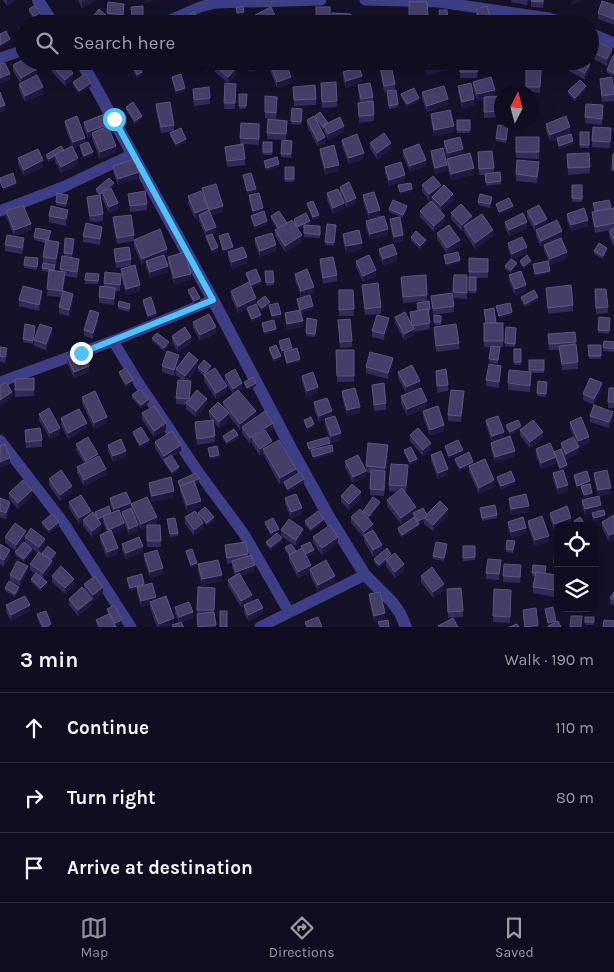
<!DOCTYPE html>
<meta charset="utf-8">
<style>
body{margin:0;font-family:Karla,sans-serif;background:#181628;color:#f1f3f6}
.controls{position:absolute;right:15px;bottom:15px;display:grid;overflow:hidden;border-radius:10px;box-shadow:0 5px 20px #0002}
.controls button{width:45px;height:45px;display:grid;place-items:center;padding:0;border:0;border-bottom:1px solid #2f2d3d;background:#0f0d1f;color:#f1f3f6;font:25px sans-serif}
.compass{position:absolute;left:494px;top:85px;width:45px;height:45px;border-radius:50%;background:#0f0d1f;box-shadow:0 5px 20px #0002;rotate:6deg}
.stop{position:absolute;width:15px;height:15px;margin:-11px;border:4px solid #4fc3f7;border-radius:50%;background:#fff}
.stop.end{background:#4fc3f7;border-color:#fff;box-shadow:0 1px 5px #0008}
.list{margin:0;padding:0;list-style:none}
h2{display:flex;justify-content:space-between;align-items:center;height:65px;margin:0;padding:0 20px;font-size:21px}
h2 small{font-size:16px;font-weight:400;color:#9b9ca4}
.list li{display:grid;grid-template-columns:32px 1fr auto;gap:15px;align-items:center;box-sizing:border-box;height:70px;padding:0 20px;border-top:1px solid #2f2d3d}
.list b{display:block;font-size:19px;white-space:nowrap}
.list em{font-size:16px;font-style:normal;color:#9b9ca4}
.icon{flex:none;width:28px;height:28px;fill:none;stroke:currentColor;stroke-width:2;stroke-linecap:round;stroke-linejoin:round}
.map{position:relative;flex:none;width:614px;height:627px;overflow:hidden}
.search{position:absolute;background:#0f0d1f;box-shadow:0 5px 20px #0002;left:15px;right:15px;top:15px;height:55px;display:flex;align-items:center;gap:12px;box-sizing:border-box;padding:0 18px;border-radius:28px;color:#9b9ca4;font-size:19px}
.sheet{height:275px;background:#0f0d1f}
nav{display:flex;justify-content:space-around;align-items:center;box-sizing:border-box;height:70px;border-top:1px solid #2f2d3d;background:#0f0d1f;font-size:14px;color:#9b9ca4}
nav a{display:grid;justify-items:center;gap:2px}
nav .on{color:#8c9099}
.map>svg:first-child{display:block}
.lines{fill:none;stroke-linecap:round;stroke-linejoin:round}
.minor{stroke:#3e3e87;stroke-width:11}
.tertiary{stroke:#3e3e87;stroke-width:12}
.wall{fill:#322b57;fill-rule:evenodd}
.shaded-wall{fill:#1e193d}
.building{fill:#443e69;stroke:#5c5680}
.route{stroke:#4fc3f7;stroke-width:6}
</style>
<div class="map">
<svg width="614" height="627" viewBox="0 0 614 627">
<rect width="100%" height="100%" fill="#141129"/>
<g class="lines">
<g class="minor">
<path d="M 365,0 L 439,2 L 549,18 L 567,24"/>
<path d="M 161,24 L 200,7 L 216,3 L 321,0"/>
<path d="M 590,33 L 614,43"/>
<path d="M 0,58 L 24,50"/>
<path d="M 85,67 L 95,61"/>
<path d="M 0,211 L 63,187 L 133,154"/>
<path d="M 113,341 L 138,382 L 199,473 L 244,534 L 289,612"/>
<path d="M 0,382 L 113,341 L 213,300"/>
<path d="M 0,440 L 63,522 L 131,627"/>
<path d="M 260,627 L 365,575"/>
</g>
<g class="tertiary">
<path d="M 38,0 L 53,24"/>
<path d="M 81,61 L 213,300 L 292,450 L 329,517 L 365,575 L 392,602 L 400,613 L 406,627"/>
</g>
</g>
<g class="wall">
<path d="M 3,0 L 16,0 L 7,6 Z"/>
<path d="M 78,0 L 95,0 L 95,1 L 82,8 Z"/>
<path d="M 511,0 L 528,0 L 527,5 L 511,2 Z"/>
<path d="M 531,0 L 544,0 L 543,8 L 531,7 Z"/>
<path d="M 108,2 L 124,10 L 123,21 L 108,20 L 107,24 L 89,24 L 89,21 L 107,16 Z"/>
<path d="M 409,2 L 427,2 L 428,21 L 409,22 Z"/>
<path d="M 614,5 L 614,25 L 598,19 L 598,13 Z"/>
<path d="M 143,6 L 143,20 L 132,20 L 131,7 Z"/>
<path d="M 29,9 L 40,16 L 34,20 L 29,12 Z"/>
<path d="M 476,9 L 492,24 L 479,24 L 476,15 Z"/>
<path d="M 255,15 L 279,24 L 256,24 L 255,21 Z"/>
<path d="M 24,26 L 24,38 L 19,31 L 19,28 Z"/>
<path d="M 590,38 L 612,55 L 607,66 L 590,57 Z"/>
<path d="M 614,56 L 614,76 L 607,73 L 607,70 Z"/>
<path d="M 115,61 L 128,61 L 123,68 L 115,62 Z"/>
<path d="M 217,61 L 217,63 L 207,71 L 202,66 L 202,62 Z"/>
<path d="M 268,61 L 285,61 L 291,83 L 277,88 L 268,65 Z"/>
<path d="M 379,61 L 390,61 L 395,84 L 395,90 L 388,91 L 398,104 L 398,107 L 389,109 L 387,91 L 384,92 L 379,65 Z"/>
<path d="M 424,61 L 454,61 L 454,68 L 427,75 Z"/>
<path d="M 461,61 L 478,62 L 477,78 L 460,78 Z"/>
<path d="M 564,62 L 590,70 L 585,80 L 564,68 Z"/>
<path d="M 534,64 L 547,69 L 541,72 L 540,93 L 526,92 L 526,69 L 535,70 Z"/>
<path d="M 13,65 L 37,75 L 31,78 L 43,94 L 25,102 L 19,90 L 19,84 L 20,83 L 13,71 Z"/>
<path d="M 132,65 L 142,75 L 137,78 L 132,68 Z"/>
<path d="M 52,66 L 73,79 L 65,86 L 52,72 Z"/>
<path d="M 215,66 L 236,75 L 228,83 L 215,72 Z"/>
<path d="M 343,72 L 362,82 L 346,88 L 343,78 Z"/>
<path d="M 172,77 L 185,91 L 176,94 L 172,80 Z"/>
<path d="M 600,79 L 614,90 L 614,101 L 602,102 L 600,85 Z"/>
<path d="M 73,82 L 91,86 L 79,94 L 73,85 Z"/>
<path d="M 473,82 L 495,96 L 490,97 L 502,96 L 502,117 L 484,118 L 484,99 L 477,100 L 473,88 Z"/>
<path d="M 225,83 L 236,84 L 235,109 L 224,109 Z"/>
<path d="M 321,83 L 337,101 L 337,107 L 322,108 Z"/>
<path d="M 358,85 L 373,97 L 374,121 L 359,123 L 358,103 L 360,102 L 358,91 Z"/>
<path d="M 458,86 L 474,105 L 462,108 L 458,92 Z"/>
<path d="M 293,87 L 316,99 L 316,105 L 294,106 Z"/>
<path d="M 193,89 L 210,98 L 210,104 L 194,106 Z"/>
<path d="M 586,89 L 575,101 L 568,94 L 568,91 Z"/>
<path d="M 422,92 L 448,105 L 427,112 L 422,99 Z"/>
<path d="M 239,94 L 247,94 L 246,109 L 239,109 Z"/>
<path d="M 401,94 L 419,101 L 407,107 L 401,97 Z"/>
<path d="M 265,96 L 277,97 L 276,119 L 265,118 Z"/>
<rect x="532" y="100" width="1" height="17"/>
<path d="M 156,104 L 174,125 L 174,131 L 161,133 L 156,111 Z"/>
<path d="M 126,107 L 142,119 L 135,124 L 126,110 Z"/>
<path d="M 603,111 L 602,125 L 585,123 L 585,117 Z"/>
<path d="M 302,112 L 301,125 L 291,124 L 291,121 Z"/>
<path d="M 431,114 L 454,132 L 434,136 L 431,120 Z"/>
<path d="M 315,116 L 328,123 L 344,132 L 328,140 L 324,131 L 317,123 L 325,143 L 318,147 L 307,126 L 307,120 L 315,118 Z"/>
<rect x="457" y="120" width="13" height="13"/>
<path d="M 65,121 L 85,143 L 93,155 L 84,159 L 80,148 L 80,145 L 73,148 L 65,127 Z"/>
<path d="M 287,121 L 286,140 L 267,139 L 267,133 Z"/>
<path d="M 84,122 L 109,128 L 116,152 L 100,159 L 92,139 L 92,137 L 88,138 L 84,128 Z"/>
<path d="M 241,123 L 259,124 L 259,145 L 243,144 L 245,165 L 227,167 L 225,147 L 242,144 L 240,144 Z"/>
<path d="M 546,124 L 570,133 L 566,135 L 573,144 L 559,149 L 557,139 L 550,141 L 546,131 Z"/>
<path d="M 508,129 L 506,143 L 496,141 L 496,138 Z"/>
<rect x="580" y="132" width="9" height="16"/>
<path d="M 170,133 L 186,142 L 176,147 L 170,136 Z"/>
<path d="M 611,134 L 610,148 L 592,147 L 592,141 Z"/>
<path d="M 516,137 L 539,137 L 539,159 L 516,158 Z"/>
<path d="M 282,140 L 292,141 L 291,158 L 281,157 Z"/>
<path d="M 342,140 L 364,159 L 349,164 L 342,146 Z"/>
<path d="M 444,141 L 463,155 L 474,175 L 451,180 L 447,165 L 448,159 L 444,147 Z"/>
<rect x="263" y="142" width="9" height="13"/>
<path d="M 370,143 L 391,149 L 377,159 L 370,149 Z"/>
<path d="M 320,149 L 339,171 L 325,174 L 320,155 Z"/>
<path d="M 64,150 L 78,165 L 61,173 L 55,161 L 55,159 L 49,162 L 46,158 L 46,155 Z"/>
<path d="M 403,150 L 426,166 L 410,172 L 403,156 Z"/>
<path d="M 431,151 L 447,171 L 435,174 L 431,157 Z"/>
<path d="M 478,152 L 494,168 L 494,173 L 501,181 L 501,184 L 486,186 L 485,175 L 479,175 Z"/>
<path d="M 589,153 L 590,173 L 568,175 L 567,154 Z"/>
<path d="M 18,158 L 43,167 L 24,176 L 18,164 Z"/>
<path d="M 113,166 L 139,178 L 118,185 L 113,172 Z"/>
<rect x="285" y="167" width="9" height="15"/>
<path d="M 385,167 L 405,181 L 389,186 L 385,173 Z"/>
<path d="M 539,168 L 537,183 L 516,181 L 516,174 Z"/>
<path d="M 422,185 L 441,188 L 453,200 L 441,212 L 445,222 L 434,232 L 420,217 L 420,211 L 432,202 L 432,199 L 429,201 L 422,191 Z"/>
<rect x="572" y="185" width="10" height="17"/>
<path d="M 114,186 L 111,188 L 118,209 L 109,213 L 102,198 L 102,195 L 100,197 L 103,214 L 103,221 L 90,222 L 87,203 L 87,197 L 99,195 L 96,192 L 96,189 Z"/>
<path d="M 340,187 L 356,204 L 347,208 L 341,197 L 344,209 L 333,214 L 327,200 L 327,193 L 340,192 Z"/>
<path d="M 202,188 L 223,212 L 211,216 L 216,233 L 212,234 L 218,250 L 212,253 L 206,239 L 206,236 L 206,237 L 199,221 L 199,218 L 195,219 L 188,203 L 188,196 L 202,194 Z"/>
<path d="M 128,194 L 147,204 L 147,210 L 130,212 Z"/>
<path d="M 249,195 L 263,212 L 267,224 L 255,229 L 251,219 L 251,216 L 253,215 L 249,201 Z"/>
<path d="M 363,195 L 380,216 L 369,219 L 363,201 Z"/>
<path d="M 68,198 L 66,207 L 56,205 L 56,202 Z"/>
<path d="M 492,200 L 490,208 L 478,205 L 478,202 Z"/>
<path d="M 307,203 L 319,218 L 313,220 L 307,206 Z"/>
<path d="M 593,203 L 611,208 L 614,208 L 614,247 L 609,237 L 610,230 L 595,233 L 592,218 L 592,212 L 594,211 Z"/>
<path d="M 389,209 L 407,210 L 403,218 L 389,212 Z"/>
<path d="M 6,211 L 31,230 L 14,236 L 6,217 Z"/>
<path d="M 527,211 L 547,225 L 562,237 L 555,240 L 567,258 L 550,265 L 544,251 L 544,245 L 541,247 L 536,236 L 536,231 L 535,231 L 527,217 Z"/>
<path d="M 451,213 L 472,220 L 493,236 L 475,249 L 464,232 L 464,230 L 462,231 L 451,219 Z"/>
<path d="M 567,214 L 588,226 L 571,231 L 567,220 Z"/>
<path d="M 49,216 L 68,216 L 66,226 L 49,222 Z"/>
<path d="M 271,216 L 287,223 L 294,222 L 294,219 L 310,224 L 308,225 L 320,226 L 320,238 L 304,237 L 304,227 L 298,229 L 302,242 L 285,252 L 275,236 L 275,230 L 277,229 L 271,219 Z"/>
<path d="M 113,217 L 134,235 L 134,241 L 117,244 L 113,224 Z"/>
<path d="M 390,219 L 403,241 L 394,243 L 390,225 Z"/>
<path d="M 366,221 L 388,235 L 370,240 L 366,227 Z"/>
<path d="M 505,222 L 527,228 L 509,236 L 505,228 Z"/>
<path d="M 327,224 L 336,225 L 334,246 L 325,245 Z"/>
<path d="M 102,233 L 100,245 L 83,242 L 83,236 Z"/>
<path d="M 437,233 L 460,246 L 447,254 L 437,239 Z"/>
<path d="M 51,234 L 49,240 L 59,248 L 56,265 L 43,263 L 43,257 L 45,243 L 34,240 L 34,237 Z"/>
<path d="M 343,234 L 362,249 L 346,253 L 343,240 Z"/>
<path d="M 411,237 L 426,243 L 420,249 L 411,241 Z"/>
<path d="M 255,238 L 276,251 L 260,257 L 255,244 Z"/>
<path d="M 134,240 L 167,255 L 165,256 L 168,272 L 150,278 L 146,267 L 146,263 L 142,265 L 134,246 Z"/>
<path d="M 74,242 L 72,257 L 64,256 L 64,253 Z"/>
<path d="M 508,243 L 527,253 L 512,260 L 517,266 L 511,273 L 505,269 L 505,266 L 512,259 L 508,249 Z"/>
<path d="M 5,245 L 24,245 L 22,254 L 5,251 Z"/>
<path d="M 114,249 L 131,259 L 131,266 L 116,268 L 114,256 Z"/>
<path d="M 379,249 L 397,261 L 383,265 L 379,255 Z"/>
<path d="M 594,251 L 607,251 L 603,259 L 594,254 Z"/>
<path d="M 228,252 L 247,263 L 232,269 L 228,258 Z"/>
<path d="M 168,257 L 191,280 L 174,284 L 168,263 Z"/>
<path d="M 320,259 L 337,275 L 337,281 L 323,284 L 320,266 Z"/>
<path d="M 488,259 L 488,278 L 476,278 L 476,293 L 469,293 L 469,272 Z"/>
<path d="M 356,261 L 376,276 L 363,282 L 356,267 Z"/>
<path d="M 520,261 L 531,264 L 524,269 L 520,264 Z"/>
<path d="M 38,262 L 37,270 L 24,268 L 24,265 Z"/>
<path d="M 55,265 L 54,271 L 60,271 L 60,269 L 79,265 L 77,278 L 65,276 L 63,291 L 73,300 L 69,316 L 59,314 L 59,307 L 61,297 L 47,296 L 49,272 L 42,271 L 42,268 Z"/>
<path d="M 121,269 L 140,291 L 126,295 L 121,275 Z"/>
<path d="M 265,271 L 273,271 L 274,285 L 266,286 Z"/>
<path d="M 86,273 L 99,274 L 98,284 L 85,284 Z"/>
<path d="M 246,273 L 261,284 L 252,288 L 261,318 L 252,322 L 247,311 L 247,309 L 238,313 L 231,297 L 231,291 L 249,282 L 246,276 Z"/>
<path d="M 295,274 L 314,293 L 301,297 L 295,280 Z"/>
<path d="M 454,275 L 467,275 L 467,299 L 453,298 Z"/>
<path d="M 509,275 L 526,291 L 515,295 L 509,281 Z"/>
<path d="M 401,277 L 427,295 L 427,301 L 403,303 Z"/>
<path d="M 121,280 L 120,291 L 115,291 L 114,305 L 99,303 L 99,297 L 104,286 L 104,283 Z"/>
<path d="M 362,285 L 381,307 L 381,314 L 365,315 Z"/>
<path d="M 546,288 L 573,305 L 573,311 L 548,314 Z"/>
<path d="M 595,289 L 608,307 L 608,313 L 596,314 Z"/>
<path d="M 188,290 L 200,301 L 194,304 L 188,293 Z"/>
<path d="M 339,290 L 353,290 L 354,316 L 339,316 Z"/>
<path d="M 431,296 L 454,306 L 454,312 L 433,315 Z"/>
<path d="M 42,297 L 39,311 L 19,306 L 19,300 Z"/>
<path d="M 521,297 L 538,300 L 525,307 L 521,300 Z"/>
<path d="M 297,299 L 313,309 L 301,313 L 303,327 L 287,330 L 285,319 L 285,313 L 299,310 L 297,302 Z"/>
<path d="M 143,300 L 156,316 L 148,319 L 143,303 Z"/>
<path d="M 257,302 L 270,305 L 281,317 L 272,319 L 269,306 L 262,311 L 257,305 Z"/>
<path d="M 417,303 L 430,309 L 430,312 L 428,312 L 430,329 L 414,332 L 414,335 L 404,340 L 395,323 L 395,317 L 411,325 L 410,312 L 418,310 Z"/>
<path d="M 118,306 L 130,307 L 129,312 L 118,309 Z"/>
<path d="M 484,310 L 496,323 L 503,323 L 503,347 L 500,347 L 498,364 L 489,362 L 491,347 L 484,347 L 484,323 L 486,323 Z"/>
<path d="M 434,315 L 441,316 L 441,325 L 434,325 Z"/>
<path d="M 599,317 L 610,318 L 609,334 L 598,333 Z"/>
<path d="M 99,319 L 93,339 L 84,336 L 84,330 Z"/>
<path d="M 338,320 L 352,341 L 352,347 L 340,348 Z"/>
<path d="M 193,322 L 216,333 L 200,341 L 193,328 Z"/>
<path d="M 317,323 L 315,337 L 306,336 L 306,333 Z"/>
<path d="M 389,324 L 384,340 L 372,337 L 372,331 Z"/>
<path d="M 434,327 L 459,343 L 459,349 L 436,352 L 434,333 Z"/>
<path d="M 506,327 L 516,328 L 515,347 L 505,346 Z"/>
<path d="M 35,329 L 33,344 L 23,342 L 23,339 Z"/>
<path d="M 575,332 L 578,369 L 562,370 L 559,350 L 549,350 L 548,334 Z"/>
<path d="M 52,334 L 46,350 L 34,346 L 34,340 Z"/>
<path d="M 172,336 L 191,343 L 178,352 L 172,342 Z"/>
<path d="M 152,338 L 169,345 L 164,351 L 152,341 Z"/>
<path d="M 279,341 L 292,350 L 300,362 L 287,366 L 284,354 L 282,354 L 279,344 Z"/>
<path d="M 614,342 L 614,352 L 603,351 L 603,347 Z"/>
<path d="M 588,345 L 601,345 L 601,359 L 589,359 Z"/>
<path d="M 0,347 L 7,354 L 5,363 L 0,362 Z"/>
<path d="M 269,348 L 281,359 L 274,362 L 269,351 Z"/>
<rect x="514" y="349" width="7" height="16"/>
<path d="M 336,350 L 354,350 L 354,382 L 337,382 Z"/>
<path d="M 67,357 L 89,372 L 74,378 L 67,363 Z"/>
<path d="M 529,360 L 544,360 L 544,373 L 531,373 L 530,392 L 508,390 L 508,383 L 529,372 Z"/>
<path d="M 179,361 L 177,367 L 198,366 L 187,381 L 191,387 L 190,399 L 207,405 L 196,417 L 186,409 L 186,405 L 176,404 L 176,398 L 182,380 L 176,375 L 176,372 L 174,376 L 162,372 L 162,366 Z"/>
<path d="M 393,364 L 388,379 L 366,373 L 366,367 Z"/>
<path d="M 198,367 L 211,369 L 208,372 L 227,392 L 216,399 L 204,381 L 204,376 L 198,371 Z"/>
<path d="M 436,371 L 448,385 L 448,391 L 437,393 Z"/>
<path d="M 119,372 L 133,383 L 126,387 L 119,375 Z"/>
<path d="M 398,372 L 420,387 L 406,393 L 398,378 Z"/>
<path d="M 501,372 L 499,388 L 486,386 L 486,380 Z"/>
<path d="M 225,375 L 242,389 L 239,391 L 256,417 L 273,429 L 267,433 L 272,443 L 296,474 L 304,482 L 288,492 L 284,485 L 284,482 L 280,485 L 263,454 L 260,456 L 252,444 L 252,442 L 250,444 L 242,433 L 242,428 L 240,430 L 229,416 L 229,420 L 219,428 L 213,421 L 215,442 L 197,445 L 195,429 L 195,422 L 212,420 L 209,417 L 209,411 L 223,407 L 223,402 L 233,394 L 225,381 Z"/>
<path d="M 302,376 L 318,393 L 307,397 L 302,382 Z"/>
<path d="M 34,378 L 34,396 L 15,397 L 15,379 Z"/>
<path d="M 547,382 L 546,397 L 537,396 L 537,393 Z"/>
<path d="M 372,385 L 386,403 L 386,410 L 374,411 Z"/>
<path d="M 614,388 L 614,408 L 608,408 L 608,402 Z"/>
<path d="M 602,389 L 594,405 L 613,418 L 609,428 L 590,422 L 590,416 L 594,405 L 583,400 L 583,394 Z"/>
<path d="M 342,391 L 360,413 L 347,416 L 342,397 Z"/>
<path d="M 132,395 L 149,402 L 141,408 L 132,398 Z"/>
<path d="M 401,396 L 427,407 L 407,416 L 401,403 Z"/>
<path d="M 82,397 L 107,423 L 94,429 L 82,403 Z"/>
<path d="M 464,397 L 461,422 L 448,421 L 448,415 Z"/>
<path d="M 314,402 L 332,416 L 341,439 L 331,443 L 325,425 L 325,420 L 319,422 L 314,409 Z"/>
<path d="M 423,411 L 444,431 L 430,436 L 423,417 Z"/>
<path d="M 142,413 L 166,430 L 154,437 L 142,420 Z"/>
<path d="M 39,414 L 60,434 L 50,439 L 39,420 Z"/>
<path d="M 61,418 L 87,429 L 68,439 L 61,425 Z"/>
<path d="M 486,420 L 504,438 L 515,457 L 495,463 L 491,449 L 491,443 L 492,442 L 486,426 Z"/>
<path d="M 570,422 L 589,443 L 578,447 L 579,453 L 566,460 L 567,468 L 560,471 L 556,460 L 556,463 L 541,469 L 536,455 L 536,449 L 554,452 L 561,449 L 561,443 L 576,442 L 570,428 Z"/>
<path d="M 506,425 L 521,429 L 543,438 L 530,448 L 520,436 L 520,430 L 510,435 L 506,428 Z"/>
<path d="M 25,430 L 42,440 L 42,447 L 26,448 Z"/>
<path d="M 133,432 L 149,443 L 140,448 L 133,435 Z"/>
<path d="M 410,435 L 431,449 L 423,456 L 410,441 Z"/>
<path d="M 223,436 L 238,438 L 227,445 L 223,439 Z"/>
<path d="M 155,442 L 181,451 L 172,457 L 179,470 L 172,475 L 155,448 Z"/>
<path d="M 76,444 L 98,456 L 106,475 L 84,486 L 77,473 L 77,467 L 84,463 L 76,450 Z"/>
<path d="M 108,445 L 126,457 L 113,462 L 108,451 Z"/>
<path d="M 445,446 L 463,453 L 449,459 L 445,449 Z"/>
<path d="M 404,450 L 417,462 L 410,465 L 404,453 Z"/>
<path d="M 388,451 L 384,496 L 370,495 L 371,473 L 366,472 L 366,466 Z"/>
<path d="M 431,455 L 448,475 L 438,479 L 431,461 Z"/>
<path d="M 455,459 L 473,464 L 494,487 L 479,494 L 469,472 L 469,467 L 460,471 L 455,462 Z"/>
<path d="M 345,461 L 366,477 L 353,483 L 345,467 Z"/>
<path d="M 408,471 L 406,492 L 405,492 L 416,511 L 427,515 L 448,515 L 433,531 L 424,524 L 424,521 L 419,524 L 419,527 L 402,538 L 398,532 L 398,528 L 414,518 L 413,515 L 401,524 L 387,506 L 387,500 L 398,492 L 389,491 L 389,485 Z"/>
<path d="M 553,473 L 568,491 L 558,494 L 553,480 Z"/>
<path d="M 594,473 L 611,494 L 599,496 L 601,511 L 605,518 L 594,521 L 592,516 L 592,513 L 594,513 L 585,515 L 582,506 L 582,500 L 598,496 L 594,479 Z"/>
<path d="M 574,475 L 590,484 L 592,496 L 584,498 L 581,487 L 577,489 L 574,478 Z"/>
<path d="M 497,477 L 515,484 L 501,490 L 497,480 Z"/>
<path d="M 49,479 L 72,492 L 60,501 L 49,485 Z"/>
<path d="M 178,481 L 199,482 L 195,484 L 201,507 L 187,512 L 180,492 L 180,488 L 178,484 Z"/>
<path d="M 149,483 L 174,497 L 152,502 L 149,489 Z"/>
<path d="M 9,493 L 32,496 L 18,509 L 9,499 Z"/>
<path d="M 341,496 L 361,498 L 349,510 L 341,502 Z"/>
<path d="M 0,498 L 10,508 L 6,519 L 0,517 Z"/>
<path d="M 110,498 L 131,509 L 131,504 L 157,523 L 151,525 L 160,525 L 161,547 L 147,547 L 147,527 L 141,530 L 136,519 L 138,531 L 129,535 L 122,518 L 122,512 L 120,513 L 124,530 L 113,534 L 118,554 L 107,558 L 100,541 L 100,535 L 107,532 L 103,523 L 103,520 L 99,521 L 101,530 L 92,537 L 83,526 L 83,522 L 79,524 L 69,508 L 69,502 L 95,515 L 95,512 L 111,513 L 113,512 L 110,504 Z"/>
<path d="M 285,498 L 302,514 L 291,518 L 285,504 Z"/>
<path d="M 509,498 L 529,512 L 511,515 L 509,504 Z"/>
<path d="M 380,505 L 369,519 L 382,552 L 373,557 L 364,541 L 364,538 L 351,523 L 351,517 L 363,512 L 363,511 Z"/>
<path d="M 480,508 L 497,515 L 497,518 L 482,521 Z"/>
<path d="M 198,513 L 214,520 L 207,526 L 198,516 Z"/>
<path d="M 550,513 L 571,524 L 566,526 L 558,526 L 558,529 L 554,530 L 550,519 Z"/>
<path d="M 614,515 L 614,539 L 609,542 L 602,528 L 602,522 Z"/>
<path d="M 185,517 L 203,529 L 194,536 L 185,524 Z"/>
<path d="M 167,519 L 178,533 L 178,536 L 170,537 Z"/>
<path d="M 305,521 L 324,522 L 311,532 L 305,525 Z"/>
<path d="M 528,521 L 549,542 L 535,546 L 528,527 Z"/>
<path d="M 42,522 L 59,525 L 49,533 L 42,525 Z"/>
<path d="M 265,522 L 279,532 L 277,533 L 282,541 L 271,550 L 266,545 L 266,542 L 277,533 L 271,536 L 265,525 Z"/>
<path d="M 508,522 L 526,534 L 511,538 L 508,528 Z"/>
<path d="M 281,530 L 303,535 L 296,546 L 281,536 Z"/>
<path d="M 26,535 L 45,545 L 40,552 L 42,554 L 56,556 L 52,561 L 52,567 L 43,579 L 47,585 L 41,591 L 31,582 L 31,579 L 35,574 L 30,570 L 30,564 L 38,553 L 29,546 L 32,552 L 24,562 L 15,555 L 16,551 L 5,543 L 5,537 ZM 25,539 L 25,542 L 16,551 Z"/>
<path d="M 313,537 L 338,543 L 322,555 L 313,543 Z"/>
<path d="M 246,542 L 248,556 L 255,571 L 241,576 L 252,601 L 246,604 L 263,614 L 248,621 L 244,612 L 244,606 L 241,607 L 228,586 L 228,580 L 235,575 L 232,567 L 232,563 L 227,564 L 225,551 L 225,545 Z"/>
<path d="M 0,544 L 10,556 L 4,567 L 0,564 Z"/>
<path d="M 122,544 L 143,552 L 126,559 L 122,550 Z"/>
<path d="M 515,544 L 513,553 L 506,552 L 506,549 Z"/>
<path d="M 301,546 L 314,553 L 306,557 L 311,568 L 335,582 L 318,591 L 310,575 L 310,572 L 298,578 L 289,561 L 289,556 L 285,550 L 285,547 L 296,551 L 301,548 Z"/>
<path d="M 463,546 L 475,546 L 475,560 L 463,561 Z"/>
<path d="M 447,547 L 444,561 L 433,559 L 433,556 Z"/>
<path d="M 558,549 L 558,569 L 554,569 L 554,563 Z"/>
<path d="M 186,551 L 197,566 L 191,568 L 186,554 Z"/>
<path d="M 144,554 L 163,574 L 150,578 L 144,560 Z"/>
<path d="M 391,556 L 404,571 L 395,578 L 386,566 L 386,562 L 379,568 L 374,562 L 374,559 Z"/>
<path d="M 198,564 L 222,581 L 202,585 L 198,571 Z"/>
<path d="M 533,565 L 556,581 L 554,597 L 533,593 L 533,587 L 535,576 L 532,576 Z"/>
<path d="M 501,566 L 499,580 L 486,579 L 486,573 Z"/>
<path d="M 521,571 L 520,583 L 503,582 L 503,576 Z"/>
<path d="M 28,572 L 20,586 L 10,581 L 10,575 Z"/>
<path d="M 52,576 L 74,585 L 65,594 L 52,582 Z"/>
<path d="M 421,576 L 444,590 L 433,598 L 421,582 Z"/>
<path d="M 127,578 L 144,585 L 156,600 L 167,627 L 157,627 L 150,608 L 150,605 L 141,607 L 137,593 L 137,589 L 130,591 L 127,581 Z"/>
<path d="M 84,584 L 103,593 L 93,601 L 92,600 L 92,605 L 78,616 L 69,605 L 69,599 L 84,590 Z"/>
<path d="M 198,587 L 215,588 L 214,612 L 216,627 L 197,627 L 197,614 Z"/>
<path d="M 5,588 L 19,590 L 15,597 L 5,591 Z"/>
<path d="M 494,589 L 511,590 L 510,623 L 493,622 Z"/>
<path d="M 614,592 L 614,606 L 610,604 L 610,598 Z"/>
<path d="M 369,594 L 385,619 L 374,622 L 369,600 Z"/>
<path d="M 447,595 L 463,611 L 463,617 L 448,618 Z"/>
<path d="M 6,605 L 30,611 L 11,621 L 6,612 Z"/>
<path d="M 175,607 L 193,618 L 181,622 L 184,627 L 172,627 L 172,625 L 179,623 L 175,613 Z"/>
<path d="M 107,609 L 122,623 L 116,626 L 116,627 L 97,627 L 96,620 L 108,614 Z"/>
<path d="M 523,610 L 538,625 L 538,627 L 524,627 Z"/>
<path d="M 37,614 L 51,627 L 41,627 L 37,617 Z"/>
<rect x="585" y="617" width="9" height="8"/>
</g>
<g class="shaded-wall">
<path d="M 7,0 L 16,0 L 7,6 Z"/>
<path d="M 86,0 L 95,0 L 95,1 L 82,8 L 82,2 Z"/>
<path d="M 145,0 L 154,0 L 145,3 Z"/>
<path d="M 576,0 L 580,0 L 580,2 L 571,5 L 571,2 Z"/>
<path d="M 244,12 L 244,15 L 237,17 L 237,13 Z"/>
<path d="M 40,13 L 40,16 L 34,20 L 34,17 Z"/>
<path d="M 108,17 L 108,23 L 107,24 L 102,24 Z"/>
<path d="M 10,39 L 10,43 L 0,48 L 0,45 Z"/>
<path d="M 612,49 L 612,55 L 607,66 L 607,59 Z"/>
<path d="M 126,61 L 128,61 L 123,68 L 123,65 Z"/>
<path d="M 215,61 L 217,61 L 217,63 L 207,71 L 207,68 Z"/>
<path d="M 353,61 L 365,61 L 365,62 L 353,66 Z"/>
<path d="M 454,62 L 454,68 L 427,75 L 427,69 Z"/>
<path d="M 590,64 L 590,70 L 585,80 L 585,73 Z"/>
<path d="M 520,65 L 520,68 L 513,71 L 513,68 Z"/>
<path d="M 547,66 L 547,69 L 541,72 L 540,93 L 541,72 L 537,71 Z"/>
<path d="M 258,67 L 258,70 L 249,73 L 249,70 Z"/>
<path d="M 236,68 L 236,75 L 228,83 L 228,77 Z"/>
<path d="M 37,69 L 37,75 L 21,85 L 21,78 Z"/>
<path d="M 142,72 L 142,75 L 137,78 L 137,75 Z"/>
<path d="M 73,73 L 73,79 L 65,86 L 65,80 Z"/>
<path d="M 10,74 L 10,80 L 0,84 L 0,78 Z"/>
<path d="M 362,76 L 362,82 L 346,88 L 346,81 Z"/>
<path d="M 291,77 L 291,83 L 277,88 L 277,82 Z"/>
<path d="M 91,83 L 91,86 L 79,94 L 79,91 Z"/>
<path d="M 586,86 L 586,89 L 575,101 L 575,98 Z"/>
<path d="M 43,87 L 43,94 L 25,102 L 25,96 Z"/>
<path d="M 185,88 L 185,91 L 176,94 L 176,91 Z"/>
<path d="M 495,90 L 495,96 L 477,100 L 477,94 Z"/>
<path d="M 419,98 L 419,101 L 407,107 L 407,104 Z"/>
<path d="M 448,99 L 448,105 L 427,112 L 427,106 Z"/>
<path d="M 474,99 L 474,105 L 462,108 L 462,102 Z"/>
<path d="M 5,105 L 5,111 L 0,113 L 0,107 Z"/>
<path d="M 142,116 L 142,119 L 135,124 L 135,121 Z"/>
<path d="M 109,124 L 109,130 L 92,133 L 92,137 L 88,138 L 88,132 Z"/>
<path d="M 344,126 L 344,132 L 328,140 L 328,134 Z"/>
<path d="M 454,126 L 454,132 L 434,136 L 434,130 Z"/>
<path d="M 570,127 L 570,133 L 550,141 L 550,135 Z"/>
<path d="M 325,137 L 325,143 L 318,147 L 318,141 Z"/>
<path d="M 85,138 L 85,144 L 73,148 L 73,142 Z"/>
<path d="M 186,139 L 186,142 L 176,147 L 176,144 Z"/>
<path d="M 573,141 L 573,144 L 559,149 L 559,146 Z"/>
<path d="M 391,143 L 391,149 L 377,159 L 377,153 Z"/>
<path d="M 116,146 L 116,152 L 100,159 L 100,152 Z"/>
<path d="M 463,149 L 463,155 L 448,159 L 448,153 Z"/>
<path d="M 93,152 L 93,155 L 84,159 L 84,156 Z"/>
<path d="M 364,153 L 364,159 L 349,164 L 349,158 Z"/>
<path d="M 55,156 L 55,159 L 49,162 L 49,159 Z"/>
<path d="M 78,158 L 78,165 L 61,173 L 61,167 Z"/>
<path d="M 43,160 L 43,167 L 24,176 L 24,170 Z"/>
<path d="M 426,160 L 426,166 L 410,172 L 410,166 Z"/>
<path d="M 279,164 L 279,167 L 266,171 L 266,168 Z"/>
<path d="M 339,165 L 339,171 L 325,174 L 325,168 Z"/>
<path d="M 447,165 L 447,171 L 435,174 L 435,168 Z"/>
<path d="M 474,168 L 474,175 L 451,180 L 451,174 Z"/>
<path d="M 139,172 L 139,178 L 118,185 L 118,179 Z"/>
<path d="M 405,175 L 405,181 L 389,186 L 389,180 Z"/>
<path d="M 16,183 L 16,186 L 3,191 L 3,188 Z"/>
<path d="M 114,183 L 114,186 L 104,194 L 103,192 Z"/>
<path d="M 441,185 L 441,191 L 432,197 L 432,199 L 429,201 L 429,194 Z"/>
<path d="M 256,189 L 256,192 L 247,194 L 247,191 Z"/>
<path d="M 412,189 L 412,192 L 400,195 L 400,192 Z"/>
<path d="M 453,194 L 453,200 L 441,212 L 441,206 Z"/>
<path d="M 356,198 L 356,204 L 347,208 L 347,202 Z"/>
<path d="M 118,203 L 118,209 L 109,213 L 109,207 Z"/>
<path d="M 344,203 L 344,209 L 333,214 L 333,208 Z"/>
<path d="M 223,206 L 223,212 L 209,217 L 209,210 Z"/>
<path d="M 407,206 L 407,210 L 403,218 L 403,215 Z"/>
<path d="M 513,206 L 513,209 L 499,215 L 499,212 Z"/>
<path d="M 208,208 L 208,214 L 199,215 L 199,218 L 195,219 L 195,213 Z"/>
<path d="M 263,208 L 263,214 L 253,217 L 253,211 Z"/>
<path d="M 68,210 L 68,216 L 66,226 L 66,219 Z"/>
<path d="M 380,210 L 380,216 L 369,219 L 369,213 Z"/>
<path d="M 319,215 L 319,218 L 313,220 L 313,217 Z"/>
<path d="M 445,216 L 445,222 L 434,232 L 434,226 Z"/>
<path d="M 472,216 L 472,222 L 464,226 L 464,230 L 462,231 L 462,225 Z"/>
<path d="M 547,219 L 547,225 L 535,231 L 535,225 Z"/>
<path d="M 588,220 L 588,226 L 571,231 L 571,225 Z"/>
<path d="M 267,221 L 267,224 L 255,229 L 255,226 Z"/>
<path d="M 310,221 L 310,224 L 297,230 L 297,227 Z"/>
<path d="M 527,222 L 527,228 L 509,236 L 509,230 Z"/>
<path d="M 31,224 L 31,230 L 14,236 L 14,230 Z"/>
<path d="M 102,227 L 102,233 L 100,245 L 100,239 Z"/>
<path d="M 216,227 L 216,233 L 206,237 L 206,231 Z"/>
<path d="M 388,229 L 388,235 L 370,240 L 370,234 Z"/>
<path d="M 493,230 L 493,236 L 475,249 L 475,243 Z"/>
<path d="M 562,231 L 562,237 L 541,247 L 541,241 Z"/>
<path d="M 302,235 L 302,242 L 285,252 L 285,246 Z"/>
<path d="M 403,235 L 403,241 L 394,243 L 394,237 Z"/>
<path d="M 426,240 L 426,243 L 420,249 L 420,246 Z"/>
<path d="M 460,240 L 460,246 L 447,254 L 447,248 Z"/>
<path d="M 59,242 L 59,248 L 56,265 L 56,259 Z"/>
<path d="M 362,243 L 362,249 L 346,253 L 346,246 Z"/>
<path d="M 276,245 L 276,251 L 260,257 L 260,251 Z"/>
<path d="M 218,247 L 218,250 L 212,253 L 212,250 Z"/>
<path d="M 233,247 L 233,250 L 223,253 L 223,250 Z"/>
<path d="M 527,247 L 527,253 L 512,260 L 512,254 Z"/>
<path d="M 607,248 L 607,251 L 603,259 L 603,256 Z"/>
<path d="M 167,249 L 167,255 L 147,263 L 146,261 L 146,263 L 142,265 L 142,259 Z"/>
<path d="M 567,252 L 567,258 L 550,265 L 550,259 Z"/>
<path d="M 397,254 L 397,261 L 383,265 L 383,259 Z"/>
<path d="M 247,257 L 247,263 L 232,269 L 232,262 Z"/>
<path d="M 460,260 L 460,263 L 446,267 L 446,264 Z"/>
<path d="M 531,261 L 531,264 L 524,269 L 524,266 Z"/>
<path d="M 517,263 L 517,266 L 511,273 L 511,270 Z"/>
<path d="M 168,266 L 168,272 L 150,278 L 150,272 Z"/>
<path d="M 376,270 L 376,276 L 363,282 L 363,276 Z"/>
<path d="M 550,271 L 550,274 L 535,277 L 535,274 Z"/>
<path d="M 191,274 L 191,280 L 174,284 L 174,278 Z"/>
<path d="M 261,281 L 261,284 L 251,288 L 251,285 Z"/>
<path d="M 140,285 L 140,291 L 126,295 L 126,289 Z"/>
<path d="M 526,285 L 526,291 L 515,295 L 515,289 Z"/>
<path d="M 314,287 L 314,293 L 301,297 L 301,291 Z"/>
<path d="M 42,291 L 42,297 L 39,311 L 39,305 Z"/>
<path d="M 73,294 L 73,300 L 69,316 L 69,310 Z"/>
<path d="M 538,297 L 538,300 L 525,307 L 525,304 Z"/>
<path d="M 200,298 L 200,301 L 194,304 L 194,301 Z"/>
<path d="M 256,298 L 256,305 L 238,313 L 238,307 Z"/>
<path d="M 270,302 L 270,305 L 262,311 L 262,308 Z"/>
<path d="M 313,306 L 313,309 L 300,313 L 300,310 Z"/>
<path d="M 512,312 L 512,315 L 499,319 L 499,316 Z"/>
<path d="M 99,313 L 99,319 L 93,339 L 93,333 Z"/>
<path d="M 156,313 L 156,316 L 148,319 L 148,316 Z"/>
<path d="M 281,314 L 281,317 L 272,319 L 272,316 Z"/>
<path d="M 261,315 L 261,318 L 252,322 L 252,319 Z"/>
<path d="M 389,318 L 389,324 L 384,340 L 384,334 Z"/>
<path d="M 303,321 L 303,327 L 287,330 L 287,324 Z"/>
<path d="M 216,327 L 216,333 L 200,341 L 200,335 Z"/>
<path d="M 52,328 L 52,334 L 46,350 L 46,344 Z"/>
<path d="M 276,329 L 276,332 L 264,335 L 264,332 Z"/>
<path d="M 414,329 L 414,335 L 404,340 L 404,334 Z"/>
<path d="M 191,337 L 191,343 L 178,352 L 178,346 Z"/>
<path d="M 169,342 L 169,345 L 164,351 L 164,348 Z"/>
<path d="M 292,348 L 292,351 L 282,354 L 282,351 Z"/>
<path d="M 179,355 L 179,361 L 176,369 L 174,376 L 174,370 Z"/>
<path d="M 281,356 L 281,359 L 274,362 L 274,359 Z"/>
<path d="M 393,358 L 393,364 L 388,379 L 388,373 Z"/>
<path d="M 300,359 L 300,362 L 287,366 L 287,363 Z"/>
<path d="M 198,360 L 198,366 L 185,382 L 185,376 Z"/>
<path d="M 89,366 L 89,372 L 74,378 L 74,372 Z"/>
<path d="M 211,366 L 211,369 L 205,376 L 205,373 Z"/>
<path d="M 501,366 L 501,372 L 499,388 L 499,382 Z"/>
<path d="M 133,380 L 133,383 L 126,387 L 126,384 Z"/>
<path d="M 420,381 L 420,387 L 406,393 L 406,387 Z"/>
<path d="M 242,383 L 242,389 L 233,395 L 233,389 Z"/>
<path d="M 256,383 L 256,386 L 247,391 L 247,388 Z"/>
<path d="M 602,383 L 602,389 L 594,405 L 594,399 Z"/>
<path d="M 227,386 L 227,392 L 216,399 L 216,393 Z"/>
<path d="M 318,387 L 318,393 L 307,397 L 307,391 Z"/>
<path d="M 12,392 L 12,398 L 0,406 L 0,400 Z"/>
<path d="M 149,399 L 149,402 L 141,408 L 141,405 Z"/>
<path d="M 207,399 L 207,405 L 196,417 L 196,411 Z"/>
<path d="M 427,401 L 427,407 L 407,416 L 407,409 Z"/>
<path d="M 360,407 L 360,413 L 347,416 L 347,410 Z"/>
<path d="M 256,411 L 256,417 L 242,427 L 242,428 L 240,430 L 240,424 Z"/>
<path d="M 332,411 L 332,417 L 319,422 L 319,416 Z"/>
<path d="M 613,412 L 613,418 L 609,428 L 609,422 Z"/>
<path d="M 229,413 L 229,420 L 219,428 L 219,422 Z"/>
<path d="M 107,417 L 107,423 L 94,429 L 94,423 Z"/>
<path d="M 87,423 L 87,429 L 68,439 L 68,433 Z"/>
<path d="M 166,423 L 166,430 L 154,437 L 154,431 Z"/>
<path d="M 273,423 L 273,429 L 254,441 L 252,438 L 252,442 L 250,444 L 250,438 Z"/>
<path d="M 314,424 L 314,427 L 307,431 L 307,428 Z"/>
<path d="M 444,425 L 444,431 L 430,436 L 430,430 Z"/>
<path d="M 521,426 L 521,430 L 510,435 L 510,432 Z"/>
<path d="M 60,428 L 60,434 L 50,439 L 50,433 Z"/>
<path d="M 504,432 L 504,438 L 492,442 L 492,436 Z"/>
<path d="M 543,432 L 543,438 L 530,448 L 530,442 Z"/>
<path d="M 341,433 L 341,439 L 331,443 L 331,436 Z"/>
<path d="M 238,435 L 238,438 L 227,445 L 227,442 Z"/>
<path d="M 589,437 L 589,443 L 578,447 L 578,441 Z"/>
<path d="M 149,440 L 149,443 L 140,448 L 140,445 Z"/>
<path d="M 272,441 L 272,448 L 263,449 L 263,454 L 260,456 L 260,449 Z"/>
<path d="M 330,443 L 330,446 L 309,452 L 309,449 Z"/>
<path d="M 431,443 L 431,449 L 423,456 L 423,450 Z"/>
<path d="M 181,445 L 181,451 L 165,461 L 164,460 L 164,462 L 164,456 Z"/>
<path d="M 388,445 L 388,451 L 384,496 L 385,468 Z"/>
<path d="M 579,447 L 579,453 L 566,460 L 566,454 Z"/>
<path d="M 463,450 L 463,453 L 449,459 L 449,456 Z"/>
<path d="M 126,451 L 126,457 L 113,462 L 113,456 Z"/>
<path d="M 333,451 L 333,454 L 313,460 L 313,457 Z"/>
<path d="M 515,451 L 515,457 L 495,463 L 495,457 Z"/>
<path d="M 98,454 L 98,460 L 86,467 L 86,461 Z"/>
<path d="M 219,455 L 219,458 L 210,460 L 210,457 Z"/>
<path d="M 556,457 L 556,463 L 541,469 L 541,463 Z"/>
<path d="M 10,458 L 10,464 L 0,468 L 0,462 Z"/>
<path d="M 417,459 L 417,462 L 410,465 L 410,462 Z"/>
<path d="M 473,462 L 473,465 L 460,471 L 460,468 Z"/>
<path d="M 567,465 L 567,468 L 560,471 L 560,468 Z"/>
<path d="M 179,467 L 179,470 L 172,475 L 172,472 Z"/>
<path d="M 106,469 L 106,475 L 84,486 L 84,480 Z"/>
<path d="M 296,469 L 296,475 L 280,485 L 280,478 Z"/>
<path d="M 448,469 L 448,475 L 438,479 L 438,473 Z"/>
<path d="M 366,471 L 366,477 L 353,483 L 353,477 Z"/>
<path d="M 199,479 L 199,482 L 181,489 L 181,486 Z"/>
<path d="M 304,479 L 304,482 L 288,492 L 288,489 Z"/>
<path d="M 494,480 L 494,487 L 479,494 L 479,488 Z"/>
<path d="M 515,481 L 515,484 L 501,490 L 501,486 Z"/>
<path d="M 590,481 L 590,484 L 577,489 L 577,486 Z"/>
<path d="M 568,485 L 568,491 L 558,494 L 558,488 Z"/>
<path d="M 72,486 L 72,492 L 60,501 L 60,495 Z"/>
<path d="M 611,488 L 611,494 L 598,496 L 598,490 Z"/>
<path d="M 32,490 L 32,496 L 18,509 L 18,503 Z"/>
<path d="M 174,491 L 174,497 L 152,502 L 152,496 Z"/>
<path d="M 361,492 L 361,498 L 349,510 L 349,504 Z"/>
<path d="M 592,493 L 592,496 L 584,498 L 584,495 Z"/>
<path d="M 201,501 L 201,507 L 187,512 L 187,505 Z"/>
<path d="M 10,502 L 10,508 L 6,519 L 6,513 Z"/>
<path d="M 380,502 L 380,505 L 369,519 L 369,516 Z"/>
<path d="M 131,503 L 131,509 L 114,516 L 114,509 Z"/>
<path d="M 601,505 L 601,511 L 585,515 L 585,509 Z"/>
<path d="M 529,506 L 529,512 L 511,515 L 511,509 Z"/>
<path d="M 416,507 L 416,513 L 413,513 L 413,515 L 401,524 L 401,518 Z"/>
<path d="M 302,508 L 302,514 L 291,518 L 291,512 Z"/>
<path d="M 448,509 L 448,515 L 433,531 L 433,525 Z"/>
<path d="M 91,511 L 91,517 L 83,520 L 83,522 L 79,524 L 79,518 Z"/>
<path d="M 605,515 L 605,518 L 594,521 L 594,518 Z"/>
<path d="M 103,517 L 103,520 L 98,522 L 98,519 Z"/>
<path d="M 157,517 L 157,523 L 141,530 L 141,524 Z"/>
<path d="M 214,517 L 214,520 L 207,526 L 207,523 Z"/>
<path d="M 424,518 L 424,521 L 418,524 L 418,521 Z"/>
<path d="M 571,518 L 571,524 L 566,526 L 558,526 L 558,529 L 554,530 L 554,524 Z"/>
<path d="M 324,519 L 324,522 L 311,532 L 311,529 Z"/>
<path d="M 59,522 L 59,525 L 49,533 L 49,530 Z"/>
<path d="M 124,523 L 124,530 L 108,536 L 108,530 Z"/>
<path d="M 203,523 L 203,529 L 194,536 L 194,530 Z"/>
<path d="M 101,524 L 101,530 L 92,537 L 92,531 Z"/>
<path d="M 373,524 L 373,530 L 364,535 L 364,538 L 364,532 Z"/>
<path d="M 419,524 L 419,527 L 402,538 L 402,535 Z"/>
<path d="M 138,525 L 138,531 L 129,535 L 129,529 Z"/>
<path d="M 526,528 L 526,534 L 511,538 L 511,532 Z"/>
<path d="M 279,529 L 279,532 L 271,536 L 271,533 Z"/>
<path d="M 303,529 L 303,535 L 296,546 L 296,540 Z"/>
<path d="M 26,531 L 26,537 L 25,537 L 25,539 L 16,551 L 16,545 Z"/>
<path d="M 614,533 L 614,539 L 609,542 L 609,535 Z"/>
<path d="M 549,536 L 549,542 L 535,546 L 535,540 Z"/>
<path d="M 338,537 L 338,543 L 322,555 L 322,548 Z"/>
<path d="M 282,538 L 282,541 L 271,550 L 271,547 Z"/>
<path d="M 45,539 L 45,545 L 39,553 L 39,547 Z"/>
<path d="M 382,545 L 382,552 L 373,557 L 373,550 Z"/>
<path d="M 143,546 L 143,552 L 126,559 L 126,553 Z"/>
<path d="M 118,548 L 118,554 L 107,558 L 107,552 Z"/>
<path d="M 32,549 L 32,552 L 24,562 L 24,559 Z"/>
<path d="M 10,550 L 10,556 L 4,567 L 4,560 Z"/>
<path d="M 314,550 L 314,553 L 305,557 L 305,554 Z"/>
<path d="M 56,553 L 56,556 L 52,561 L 52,567 L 43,579 L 43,573 L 50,560 Z"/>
<path d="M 391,554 L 391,557 L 379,568 L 379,565 Z"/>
<path d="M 197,563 L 197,566 L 191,568 L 191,565 Z"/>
<path d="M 404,564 L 404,571 L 395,578 L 395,572 Z"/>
<path d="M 255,565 L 255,571 L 236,578 L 236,572 Z"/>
<path d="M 311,565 L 311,571 L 310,569 L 310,572 L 298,578 L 298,572 Z"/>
<path d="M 28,566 L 28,572 L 20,586 L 20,580 Z"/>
<path d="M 163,568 L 163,574 L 150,578 L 150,572 Z"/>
<path d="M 222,575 L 222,581 L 202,585 L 202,579 Z"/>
<path d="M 556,575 L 556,581 L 554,597 L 554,590 Z"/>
<path d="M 335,576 L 335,582 L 318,591 L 318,585 Z"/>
<path d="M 74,579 L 74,585 L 65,594 L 65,588 Z"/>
<path d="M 47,582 L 47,585 L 41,591 L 41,588 Z"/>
<path d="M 144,584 L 144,587 L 137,587 L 137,589 L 130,591 L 130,588 Z"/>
<path d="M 444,584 L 444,590 L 433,598 L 433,592 Z"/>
<path d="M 19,587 L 19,590 L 15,597 L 15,594 Z"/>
<path d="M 103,587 L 103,593 L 93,601 L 93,595 Z"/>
<path d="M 252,595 L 252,601 L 241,607 L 241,601 Z"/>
<path d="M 156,597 L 156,603 L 150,602 L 150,605 L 141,607 L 141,601 Z"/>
<path d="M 92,599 L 92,605 L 78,616 L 78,610 Z"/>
<path d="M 30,605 L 30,611 L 11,621 L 11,615 Z"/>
<path d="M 263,608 L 263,614 L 248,621 L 248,615 Z"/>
<path d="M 193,612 L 193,618 L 179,623 L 179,617 Z"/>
<path d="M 385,613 L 385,619 L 374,622 L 374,616 Z"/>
<path d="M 174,618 L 174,625 L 167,627 L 159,627 L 159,624 Z"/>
<path d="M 122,620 L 122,623 L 115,626 L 115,623 Z"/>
<path d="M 556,621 L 548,626 L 548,623 Z"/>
</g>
<g class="building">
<path d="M 531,0 L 543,0 L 543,2 L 531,1 Z"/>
<path d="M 602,1 L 614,5 L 614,19 L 598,13 Z"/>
<path d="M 108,2 L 124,4 L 123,15 L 107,13 Z"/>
<path d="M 409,2 L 427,2 L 428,15 L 409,16 Z"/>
<path d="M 35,5 L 40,13 L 34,17 L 29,9 Z"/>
<path d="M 143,6 L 143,17 L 132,17 L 131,7 Z"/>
<path d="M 243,6 L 244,12 L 237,13 L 236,8 Z"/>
<path d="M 487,6 L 492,24 L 481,24 L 476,9 Z"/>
<path d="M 271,7 L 279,24 L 259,24 L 255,15 Z"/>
<rect x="316" y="7" width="14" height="17"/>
<path d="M 99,9 L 108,17 L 102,24 L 92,24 L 89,21 Z"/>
<path d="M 439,10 L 447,10 L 448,22 L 440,23 Z"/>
<path d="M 194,12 L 200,24 L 192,24 L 187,16 Z"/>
<path d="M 332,13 L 351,14 L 351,24 L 331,24 Z"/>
<path d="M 44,15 L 51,23 L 50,24 L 41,24 L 38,19 Z"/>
<path d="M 181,17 L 185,24 L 171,24 Z"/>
<path d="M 237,17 L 240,24 L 224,24 L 223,22 Z"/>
<path d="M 436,19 L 437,24 L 424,24 L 424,23 Z"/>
<path d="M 445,23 L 463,24 L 445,24 Z"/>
<path d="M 24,26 L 24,35 L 19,28 Z"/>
<path d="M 6,31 L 10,39 L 0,45 L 0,34 Z"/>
<path d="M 590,38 L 612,49 L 607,59 L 590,51 Z"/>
<path d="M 613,56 L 614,56 L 614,73 L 607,70 Z"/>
<path d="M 24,59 L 24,61 L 32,61 L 37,69 L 21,78 L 13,65 Z"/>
<path d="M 58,61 L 63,61 L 73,73 L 65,80 L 52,66 Z"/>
<path d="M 118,61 L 126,61 L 123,65 Z"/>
<path d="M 204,61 L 215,61 L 207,68 L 202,62 Z"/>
<path d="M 220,61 L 228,61 L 236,68 L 228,77 L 215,66 Z"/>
<path d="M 246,61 L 256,61 L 258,67 L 249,70 Z"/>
<path d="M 269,61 L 285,61 L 291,77 L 277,82 Z"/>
<path d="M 379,61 L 390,61 L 395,84 L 384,86 Z"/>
<path d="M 425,61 L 454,61 L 454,62 L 427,69 Z"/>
<path d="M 461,61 L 478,62 L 477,72 L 460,72 Z"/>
<path d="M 510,61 L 518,61 L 520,65 L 513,68 Z"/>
<path d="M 541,61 L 545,61 L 547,66 L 539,70 L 537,70 L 534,64 Z"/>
<path d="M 564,61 L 585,61 L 590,64 L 585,73 L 564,62 Z"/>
<path d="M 137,62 L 142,72 L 137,75 L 132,65 Z"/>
<path d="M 5,63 L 10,74 L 0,78 L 0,64 Z"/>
<path d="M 359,67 L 362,76 L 346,81 L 343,72 Z"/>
<path d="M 526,69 L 541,70 L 540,87 L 526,87 Z"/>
<path d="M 85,74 L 91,83 L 79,91 L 73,82 Z"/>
<path d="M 181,74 L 185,88 L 176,91 L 172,77 Z"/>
<path d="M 37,75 L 43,87 L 25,96 L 19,84 Z"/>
<path d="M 491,77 L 495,90 L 477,94 L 473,82 Z"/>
<path d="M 612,77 L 614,94 L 602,96 L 600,79 Z"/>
<path d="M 580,80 L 586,86 L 575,98 L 568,91 Z"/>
<path d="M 336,82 L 337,101 L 322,102 L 321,83 Z"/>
<path d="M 225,83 L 236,84 L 235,103 L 224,103 Z"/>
<path d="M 370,83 L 373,97 L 361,99 L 358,85 Z"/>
<path d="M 471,83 L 474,99 L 462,102 L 458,86 Z"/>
<path d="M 315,85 L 316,99 L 294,100 L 293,87 Z"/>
<path d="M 444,86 L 448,99 L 427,106 L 422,92 Z"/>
<path d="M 209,87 L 210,98 L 194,100 L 193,89 Z"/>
<path d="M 414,88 L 419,98 L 407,104 L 401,94 Z"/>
<path d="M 396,90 L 398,104 L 389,106 L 387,91 Z"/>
<path d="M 0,92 L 5,105 L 0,107 Z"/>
<path d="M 239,94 L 247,94 L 246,106 L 239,106 Z"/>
<path d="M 265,96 L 277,97 L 276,113 L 265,112 Z"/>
<path d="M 502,96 L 502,111 L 484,112 L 484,97 Z"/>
<rect x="532" y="100" width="1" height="11"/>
<path d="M 373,101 L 374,115 L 359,116 L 358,103 Z"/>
<path d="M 133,102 L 142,116 L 135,121 L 126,107 Z"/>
<path d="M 170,102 L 174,125 L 161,127 L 156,104 Z"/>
<path d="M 586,104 L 603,105 L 602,119 L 585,117 Z"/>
<path d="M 292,108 L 302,109 L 301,122 L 291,121 Z"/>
<path d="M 450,110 L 454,126 L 434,130 L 431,114 Z"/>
<path d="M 320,112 L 328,123 L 324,125 L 324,128 L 315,116 Z"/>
<path d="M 105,114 L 109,124 L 88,132 L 84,122 Z"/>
<path d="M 77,116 L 85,138 L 73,142 L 65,121 Z"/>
<path d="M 314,116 L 325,137 L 318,141 L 307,120 Z"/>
<path d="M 566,116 L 570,127 L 550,135 L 546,124 Z"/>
<path d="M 340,117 L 344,126 L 328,134 L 324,125 Z"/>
<path d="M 268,119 L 287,121 L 286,134 L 267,133 Z"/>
<rect x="457" y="120" width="13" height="10"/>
<path d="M 241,123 L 259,124 L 259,139 L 240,138 Z"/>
<path d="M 498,125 L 508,126 L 506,140 L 496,138 Z"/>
<path d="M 108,126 L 116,146 L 100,152 L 92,133 Z"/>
<path d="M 593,127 L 611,128 L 610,142 L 592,141 Z"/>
<path d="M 181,128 L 186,139 L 176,144 L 170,133 Z"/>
<rect x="580" y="132" width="9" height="13"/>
<path d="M 384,133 L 391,143 L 377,153 L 370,143 Z"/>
<path d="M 357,134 L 364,153 L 349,158 L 342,140 Z"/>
<path d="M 571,134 L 573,141 L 559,146 L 557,138 Z"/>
<path d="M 460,137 L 463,149 L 448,153 L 444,141 Z"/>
<rect x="516" y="137" width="23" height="15"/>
<path d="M 282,140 L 292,141 L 291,154 L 281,154 Z"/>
<path d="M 88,142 L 93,152 L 84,156 L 80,145 Z"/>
<rect x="263" y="142" width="9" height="10"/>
<path d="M 243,144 L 245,159 L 227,161 L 225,147 Z"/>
<path d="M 419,144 L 426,160 L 410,166 L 403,150 Z"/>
<path d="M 334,145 L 339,165 L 325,168 L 320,149 Z"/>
<path d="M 61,146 L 64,150 L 49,159 L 46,155 Z"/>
<path d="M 72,146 L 78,158 L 61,167 L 55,155 Z"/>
<path d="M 443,148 L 447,165 L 435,168 L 431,151 Z"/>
<path d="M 38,149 L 43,160 L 24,170 L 18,158 Z"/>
<path d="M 492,151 L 494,168 L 479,169 L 478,152 Z"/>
<path d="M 470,153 L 474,168 L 451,174 L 447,159 Z"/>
<path d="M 589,153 L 590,167 L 568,168 L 567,154 Z"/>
<path d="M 613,154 L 614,154 L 614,170 L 612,170 Z"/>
<path d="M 277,157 L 279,164 L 266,168 L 264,161 Z"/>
<path d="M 134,159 L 139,172 L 118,179 L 113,166 Z"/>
<path d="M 517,160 L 539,162 L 537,177 L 516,174 Z"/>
<path d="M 401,162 L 405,175 L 389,180 L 385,167 Z"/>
<rect x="285" y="167" width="9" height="12"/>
<path d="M 500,172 L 501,181 L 486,183 L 485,174 Z"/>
<path d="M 13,173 L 16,183 L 3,188 L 0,181 L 0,178 Z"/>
<path d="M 251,173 L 256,189 L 247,191 L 243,175 Z"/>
<path d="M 433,176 L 441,185 L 429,194 L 422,185 Z"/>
<path d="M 109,178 L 114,183 L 100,194 L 96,189 Z"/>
<path d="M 349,182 L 356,198 L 347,202 L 340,187 Z"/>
<path d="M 411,183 L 412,189 L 400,192 L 398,185 Z"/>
<path d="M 216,184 L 223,206 L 209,210 L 202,188 Z"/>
<path d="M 444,185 L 453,194 L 441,206 L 432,197 Z"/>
<path d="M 572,185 L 582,185 L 582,199 L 572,198 Z"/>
<path d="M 111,188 L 118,203 L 109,207 L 102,191 Z"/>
<path d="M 338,189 L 344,203 L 333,208 L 327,193 Z"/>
<path d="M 145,191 L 147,204 L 130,206 L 128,194 Z"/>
<path d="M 201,191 L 208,208 L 195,213 L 188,196 Z"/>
<path d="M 374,192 L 380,210 L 369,213 L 363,195 Z"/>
<path d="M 57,193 L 68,195 L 66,204 L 56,202 Z"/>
<path d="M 259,193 L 263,208 L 253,211 L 249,195 Z"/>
<path d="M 480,194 L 492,197 L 490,204 L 478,202 Z"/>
<path d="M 100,195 L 103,214 L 90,216 L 87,197 Z"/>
<path d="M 509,198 L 513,206 L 499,212 L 496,204 Z"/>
<path d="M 393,200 L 407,206 L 403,215 L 389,209 Z"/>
<path d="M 609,200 L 611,208 L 595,211 L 593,203 Z"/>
<path d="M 313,201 L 319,215 L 313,217 L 307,203 Z"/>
<path d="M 431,201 L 445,216 L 434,226 L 420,211 Z"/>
<path d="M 461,204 L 472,216 L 462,225 L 451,213 Z"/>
<path d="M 23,205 L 31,224 L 14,230 L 6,211 Z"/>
<path d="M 539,205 L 547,219 L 535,225 L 527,211 Z"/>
<path d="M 51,206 L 68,210 L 66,219 L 49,216 Z"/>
<path d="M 584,208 L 588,220 L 571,225 L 567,214 Z"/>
<path d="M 614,208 L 614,223 L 595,227 L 592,212 Z"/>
<path d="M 209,210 L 216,227 L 206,231 L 199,215 Z"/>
<path d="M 264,211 L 267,221 L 255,226 L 251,216 Z"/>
<path d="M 279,211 L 287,223 L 278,228 L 271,216 Z"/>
<path d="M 306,213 L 310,221 L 297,227 L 294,219 Z"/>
<path d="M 523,213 L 527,222 L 509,230 L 505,222 Z"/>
<path d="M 482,214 L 493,230 L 475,243 L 464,226 Z"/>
<path d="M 131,215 L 134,235 L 117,238 L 113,217 Z"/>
<path d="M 384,216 L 388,229 L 370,234 L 366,221 Z"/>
<path d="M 400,217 L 403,235 L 394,237 L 390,219 Z"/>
<path d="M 292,220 L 302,235 L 285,246 L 275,230 Z"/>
<path d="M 557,220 L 562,231 L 541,241 L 536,230 Z"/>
<path d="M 86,223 L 102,227 L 100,239 L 83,236 Z"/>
<path d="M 327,224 L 336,225 L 334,243 L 325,242 Z"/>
<path d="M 304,225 L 320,226 L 320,235 L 304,233 Z"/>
<path d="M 449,225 L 460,240 L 447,248 L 437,233 Z"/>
<path d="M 36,228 L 51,231 L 48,240 L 34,237 Z"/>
<path d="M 614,228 L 614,240 L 609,231 Z"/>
<path d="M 160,229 L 167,249 L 142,259 L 134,240 Z"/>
<path d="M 359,230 L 362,243 L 346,246 L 343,234 Z"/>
<path d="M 416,231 L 426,240 L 420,246 L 411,237 Z"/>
<path d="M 228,233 L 233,247 L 223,250 L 219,236 Z"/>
<path d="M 272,233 L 276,245 L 260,251 L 255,238 Z"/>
<path d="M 212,234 L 218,247 L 212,250 L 206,236 Z"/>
<path d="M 7,235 L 24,238 L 22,248 L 5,245 Z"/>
<path d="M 522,237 L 527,247 L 512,254 L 508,243 Z"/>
<path d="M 65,238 L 74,239 L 72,254 L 64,253 Z"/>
<path d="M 561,238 L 567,252 L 550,259 L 544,245 Z"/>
<path d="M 46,240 L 59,242 L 56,259 L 43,257 Z"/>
<path d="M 599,243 L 607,248 L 603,256 L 594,251 Z"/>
<path d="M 393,244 L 397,254 L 383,259 L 379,249 Z"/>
<path d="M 129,247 L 131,259 L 116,262 L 114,249 Z"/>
<path d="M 243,247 L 247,257 L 232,262 L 228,252 Z"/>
<path d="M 185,252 L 191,274 L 174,278 L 168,257 Z"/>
<path d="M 458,252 L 460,260 L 446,264 L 444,255 Z"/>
<path d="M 164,255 L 168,266 L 150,272 L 146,261 Z"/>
<path d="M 369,255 L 376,270 L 363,276 L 356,261 Z"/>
<path d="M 527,255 L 531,261 L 524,266 L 520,261 Z"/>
<path d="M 62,256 L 79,259 L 77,272 L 60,269 Z"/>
<path d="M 25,257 L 38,258 L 37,267 L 24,265 Z"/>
<path d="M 333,257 L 337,275 L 323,278 L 320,259 Z"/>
<path d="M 469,258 L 488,259 L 488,272 L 469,272 Z"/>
<path d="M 511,259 L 517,263 L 511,270 L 505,266 Z"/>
<path d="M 548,261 L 550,271 L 535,274 L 533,264 Z"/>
<path d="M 43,263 L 55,265 L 54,270 L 42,268 Z"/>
<path d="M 135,265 L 140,285 L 126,289 L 121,269 Z"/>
<path d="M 256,269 L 261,281 L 251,285 L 246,273 Z"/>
<path d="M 307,269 L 314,287 L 301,291 L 295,274 Z"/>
<path d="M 49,270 L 65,272 L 62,291 L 47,289 Z"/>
<path d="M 265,271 L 273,271 L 274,282 L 266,283 Z"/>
<path d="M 521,271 L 526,285 L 515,289 L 509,275 Z"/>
<path d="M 105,272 L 121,274 L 120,285 L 104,283 Z"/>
<path d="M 86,273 L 99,274 L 98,281 L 85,280 Z"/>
<path d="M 426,275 L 427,295 L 403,297 L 401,277 Z"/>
<path d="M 454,275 L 467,275 L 467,293 L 453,292 Z"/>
<rect x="469" y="277" width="7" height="13"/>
<path d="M 249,282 L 256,298 L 238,307 L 231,291 Z"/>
<path d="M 378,283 L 381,307 L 365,309 L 362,285 Z"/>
<path d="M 571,285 L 573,305 L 548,308 L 546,288 Z"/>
<path d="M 23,286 L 42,291 L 39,305 L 19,300 Z"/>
<path d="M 100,286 L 115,288 L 114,299 L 99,297 Z"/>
<path d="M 194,287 L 200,298 L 194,301 L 188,290 Z"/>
<path d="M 595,289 L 606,289 L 608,307 L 596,308 Z"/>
<path d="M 339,290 L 353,290 L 354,309 L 339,310 Z"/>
<path d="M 534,290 L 538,297 L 525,304 L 521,297 Z"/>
<path d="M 63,291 L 73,294 L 69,310 L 59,307 Z"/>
<path d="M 452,293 L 454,306 L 433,309 L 431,296 Z"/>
<path d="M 310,295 L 313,306 L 300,310 L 297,299 Z"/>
<path d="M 265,296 L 270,302 L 262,308 L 257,302 Z"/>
<path d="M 151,297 L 156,313 L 148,316 L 143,300 Z"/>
<path d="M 119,301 L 130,304 L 129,309 L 118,306 Z"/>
<path d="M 429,301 L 430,309 L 418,310 L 417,303 Z"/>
<path d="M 278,303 L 281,314 L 272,316 L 269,305 Z"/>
<path d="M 510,303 L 512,312 L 499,316 L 496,306 Z"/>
<path d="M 256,304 L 261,315 L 252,319 L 247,308 Z"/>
<path d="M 494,308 L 496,323 L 486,323 L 484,310 Z"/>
<path d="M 428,309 L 430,323 L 412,326 L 410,312 Z"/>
<path d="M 90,310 L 99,313 L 93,333 L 84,330 Z"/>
<path d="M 300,310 L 303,321 L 287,324 L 285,313 Z"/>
<path d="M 405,312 L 414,329 L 404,334 L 395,317 Z"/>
<path d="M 209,314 L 216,327 L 200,335 L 193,322 Z"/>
<path d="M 377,315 L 389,318 L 384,334 L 372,331 Z"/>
<path d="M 434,315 L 441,316 L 441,322 L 434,322 Z"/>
<path d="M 599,317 L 610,318 L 609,331 L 598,330 Z"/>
<path d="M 307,318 L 317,320 L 315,334 L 306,333 Z"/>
<path d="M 350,319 L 352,341 L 340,342 L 338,320 Z"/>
<path d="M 274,320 L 276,329 L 264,332 L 262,323 Z"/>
<rect x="484" y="323" width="19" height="18"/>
<path d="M 25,324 L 35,326 L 33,341 L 23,339 Z"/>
<path d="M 40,324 L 52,328 L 46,344 L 34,340 Z"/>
<path d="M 456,324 L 459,343 L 436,346 L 434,327 Z"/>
<path d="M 185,327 L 191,337 L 178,346 L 172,336 Z"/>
<path d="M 506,327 L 516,328 L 515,344 L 505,343 Z"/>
<path d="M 575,332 L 576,342 L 549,344 L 548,334 Z"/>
<path d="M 157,333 L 169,342 L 164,348 L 152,338 Z"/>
<path d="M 289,338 L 292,348 L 282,351 L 279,341 Z"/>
<path d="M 604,341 L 614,342 L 614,349 L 603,347 Z"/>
<path d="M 576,344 L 578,362 L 562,364 L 559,346 Z"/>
<path d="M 276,345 L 281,356 L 274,359 L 269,348 Z"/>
<path d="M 588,345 L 601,345 L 601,356 L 589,356 Z"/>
<path d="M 491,346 L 500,347 L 498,360 L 489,359 Z"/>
<path d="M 0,347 L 7,348 L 5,357 L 0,356 Z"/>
<path d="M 297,348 L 300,359 L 287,363 L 284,352 Z"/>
<rect x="514" y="349" width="7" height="13"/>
<path d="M 82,350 L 89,366 L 74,372 L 67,357 Z"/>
<path d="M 336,350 L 354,350 L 354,376 L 337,376 Z"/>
<path d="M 167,351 L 179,355 L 174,370 L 162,366 Z"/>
<path d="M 189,352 L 198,360 L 185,376 L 176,369 Z"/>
<path d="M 370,352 L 393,358 L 388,373 L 366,367 Z"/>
<path d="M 204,360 L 211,366 L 205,373 L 198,367 Z"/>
<rect x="529" y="360" width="15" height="10"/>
<path d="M 489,364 L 501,366 L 499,382 L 486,380 Z"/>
<path d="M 412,365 L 420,381 L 406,387 L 398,372 Z"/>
<path d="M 126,368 L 133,380 L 126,384 L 119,372 Z"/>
<path d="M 215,368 L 227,386 L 216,393 L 204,375 Z"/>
<path d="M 235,369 L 242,383 L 233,389 L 225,375 Z"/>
<path d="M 446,369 L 448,385 L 437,386 L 436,371 Z"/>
<path d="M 509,370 L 531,372 L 530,386 L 508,383 Z"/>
<path d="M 313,372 L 318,387 L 307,391 L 302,376 Z"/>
<path d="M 253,377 L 256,383 L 247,388 L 244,382 Z"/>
<path d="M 34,378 L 34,390 L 15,390 L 15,379 Z"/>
<path d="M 590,378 L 602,383 L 594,399 L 583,394 Z"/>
<path d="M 178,380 L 191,381 L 189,399 L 176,398 Z"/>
<path d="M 538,381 L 547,382 L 546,394 L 537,393 Z"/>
<path d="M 6,382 L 12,392 L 0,400 L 0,386 Z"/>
<path d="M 384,383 L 386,403 L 374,405 L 372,385 Z"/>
<path d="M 355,388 L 360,407 L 347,410 L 342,391 Z"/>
<path d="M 421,388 L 427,401 L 407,409 L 401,396 Z"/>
<path d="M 609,388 L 614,388 L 614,402 L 608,402 Z"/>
<path d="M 140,389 L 149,399 L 141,405 L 132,395 Z"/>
<path d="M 197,390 L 207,399 L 196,411 L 186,403 Z"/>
<path d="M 238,390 L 256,411 L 240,424 L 223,402 Z"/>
<path d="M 451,390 L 464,391 L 461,416 L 448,415 Z"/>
<path d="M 95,391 L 107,417 L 94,423 L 82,397 Z"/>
<path d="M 327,398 L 332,411 L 319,416 L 314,402 Z"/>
<path d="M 218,402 L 229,413 L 219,422 L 209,411 Z"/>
<path d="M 594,405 L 613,412 L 609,422 L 590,416 Z"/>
<path d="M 154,406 L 166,423 L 154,431 L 142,413 Z"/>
<path d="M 438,406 L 444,425 L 430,430 L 423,411 Z"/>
<path d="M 49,408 L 60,428 L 50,433 L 39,414 Z"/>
<path d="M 79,409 L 87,423 L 68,433 L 61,418 Z"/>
<path d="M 265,411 L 273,423 L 250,438 L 242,427 Z"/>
<path d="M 335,416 L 341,433 L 331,436 L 325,419 Z"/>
<path d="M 498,416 L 504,432 L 492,436 L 486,420 Z"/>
<path d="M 311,417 L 314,424 L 307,428 L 304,420 Z"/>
<path d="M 581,417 L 589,437 L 578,441 L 570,422 Z"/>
<path d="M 213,420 L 215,436 L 197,439 L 195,422 Z"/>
<path d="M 518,420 L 521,426 L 510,432 L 506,425 Z"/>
<path d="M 533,420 L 543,432 L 530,442 L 520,430 Z"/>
<path d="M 141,427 L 149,440 L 140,445 L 133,432 Z"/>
<path d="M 40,428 L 42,440 L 26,442 L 25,430 Z"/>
<path d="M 418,428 L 431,443 L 423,450 L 410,435 Z"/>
<path d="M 234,429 L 238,435 L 227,442 L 223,436 Z"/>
<path d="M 265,430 L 272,441 L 260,449 L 252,438 Z"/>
<path d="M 172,431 L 181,445 L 164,456 L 155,442 Z"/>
<path d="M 510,436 L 515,451 L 495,457 L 491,443 Z"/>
<path d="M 88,437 L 98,454 L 86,461 L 76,444 Z"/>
<path d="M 328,437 L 330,443 L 309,449 L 307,443 Z"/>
<path d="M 573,437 L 579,447 L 566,454 L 561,443 Z"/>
<path d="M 121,439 L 126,451 L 113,456 L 108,445 Z"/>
<path d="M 279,440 L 296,469 L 280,478 L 263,449 Z"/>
<path d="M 458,440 L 463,450 L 449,456 L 445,446 Z"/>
<path d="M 368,443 L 388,445 L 385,468 L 366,466 Z"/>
<path d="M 550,443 L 556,457 L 541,463 L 536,449 Z"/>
<path d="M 5,444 L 10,458 L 0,462 L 0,446 Z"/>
<path d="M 332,445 L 333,451 L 313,457 L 311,450 Z"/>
<path d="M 217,446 L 219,455 L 210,457 L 208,448 Z"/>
<path d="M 411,447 L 417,459 L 410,462 L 404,450 Z"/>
<path d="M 561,449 L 567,465 L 560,468 L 554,452 Z"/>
<path d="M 441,451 L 448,469 L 438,473 L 431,455 Z"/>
<path d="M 469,452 L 473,462 L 460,468 L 455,459 Z"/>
<path d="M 171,455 L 179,467 L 172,472 L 164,460 Z"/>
<path d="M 358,455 L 366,471 L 353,477 L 345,461 Z"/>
<path d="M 99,456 L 106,469 L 84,480 L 77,467 Z"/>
<path d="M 485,459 L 494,480 L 479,488 L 469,466 Z"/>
<path d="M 391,464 L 408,465 L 406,486 L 389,485 Z"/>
<path d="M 61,470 L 72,486 L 60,495 L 49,479 Z"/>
<path d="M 371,470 L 385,471 L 384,490 L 370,489 Z"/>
<path d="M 563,470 L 568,485 L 558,488 L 553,473 Z"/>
<path d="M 607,470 L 611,488 L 598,490 L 594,473 Z"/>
<path d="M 511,471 L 515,481 L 501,486 L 497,477 Z"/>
<path d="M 587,471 L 590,481 L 577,486 L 574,475 Z"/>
<path d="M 300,472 L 304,479 L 288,489 L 284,482 Z"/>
<path d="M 196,473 L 199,479 L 180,486 L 178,481 Z"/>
<path d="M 171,477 L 174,491 L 152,496 L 149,483 Z"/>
<path d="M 23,480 L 32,490 L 18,503 L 9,493 Z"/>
<path d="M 194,481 L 201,501 L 187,505 L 180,486 Z"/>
<path d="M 352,484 L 361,492 L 349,504 L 341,496 Z"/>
<path d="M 590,484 L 592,493 L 584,495 L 581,486 Z"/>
<path d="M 402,488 L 416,507 L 401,518 L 387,500 Z"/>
<path d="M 126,492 L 131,503 L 114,509 L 110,498 Z"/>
<path d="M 296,494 L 302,508 L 291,512 L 285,498 Z"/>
<path d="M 526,494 L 529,506 L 511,509 L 509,498 Z"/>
<path d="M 81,495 L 91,511 L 79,518 L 69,502 Z"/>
<path d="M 599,496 L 601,505 L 585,509 L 582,500 Z"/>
<path d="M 147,497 L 157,517 L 141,524 L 131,504 Z"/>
<path d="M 373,497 L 380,502 L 369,516 L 363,511 Z"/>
<path d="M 0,498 L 10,502 L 6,513 L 0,511 Z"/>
<path d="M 440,501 L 448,509 L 433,525 L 424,517 Z"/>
<path d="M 495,505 L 497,515 L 482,518 L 480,508 Z"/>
<path d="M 109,506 L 111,513 L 98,519 L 95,512 Z"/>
<path d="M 567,506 L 571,518 L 554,524 L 550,513 Z"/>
<path d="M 205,507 L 214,517 L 207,523 L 198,513 Z"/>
<path d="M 131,508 L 138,525 L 129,529 L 122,512 Z"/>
<path d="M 423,508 L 427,515 L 425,518 L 418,521 L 413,513 Z"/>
<path d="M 360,509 L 373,524 L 364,532 L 351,517 Z"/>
<path d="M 119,510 L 124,523 L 108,530 L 103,516 Z"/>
<path d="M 604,510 L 605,515 L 594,518 L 592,513 Z"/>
<path d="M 195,511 L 203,523 L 194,530 L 185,517 Z"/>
<path d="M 318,511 L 324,519 L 311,529 L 305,521 Z"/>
<path d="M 93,512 L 101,524 L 92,531 L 83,520 Z"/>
<path d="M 52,514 L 59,522 L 49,530 L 42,522 Z"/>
<path d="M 614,515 L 614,533 L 609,535 L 602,522 Z"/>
<path d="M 542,516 L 549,536 L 535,540 L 528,521 Z"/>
<path d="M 414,517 L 419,524 L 402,535 L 398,528 Z"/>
<path d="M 523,517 L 526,528 L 511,532 L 508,522 Z"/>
<path d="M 580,517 L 586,526 L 577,526 L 574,521 Z"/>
<path d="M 175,518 L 178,533 L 170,534 L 167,519 Z"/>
<path d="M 273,518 L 279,529 L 271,533 L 265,522 Z"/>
<path d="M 289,519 L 303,529 L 296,540 L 281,530 Z"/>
<path d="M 15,523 L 26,531 L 16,545 L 5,537 Z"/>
<path d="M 147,525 L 160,525 L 161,541 L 147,541 Z"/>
<path d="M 330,525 L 338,537 L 322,548 L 313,537 Z"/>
<path d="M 31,528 L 45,539 L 39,547 L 25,537 Z"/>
<path d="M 111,530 L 118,548 L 107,552 L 100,535 Z"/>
<path d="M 373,530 L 382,545 L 373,550 L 364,535 Z"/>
<path d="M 277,533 L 282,538 L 271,547 L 266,542 Z"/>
<path d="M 139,537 L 143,546 L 126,553 L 122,544 Z"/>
<path d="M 507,540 L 515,541 L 513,550 L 506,549 Z"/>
<path d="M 24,542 L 32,549 L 24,559 L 15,552 Z"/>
<path d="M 246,542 L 248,554 L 227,558 L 225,545 Z"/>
<path d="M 310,542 L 314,550 L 305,554 L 301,546 Z"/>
<path d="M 436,542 L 447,544 L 444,558 L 433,556 Z"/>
<path d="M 0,544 L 10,550 L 4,560 L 0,558 Z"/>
<path d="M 291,544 L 296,551 L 290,555 L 285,547 Z"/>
<path d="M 48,546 L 56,553 L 50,560 L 42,553 Z"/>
<path d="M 463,546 L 475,546 L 475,557 L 463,558 Z"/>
<path d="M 302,548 L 311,565 L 298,572 L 289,555 Z"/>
<path d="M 387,548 L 391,554 L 379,565 L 374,559 Z"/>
<path d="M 555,548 L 558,549 L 558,563 L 554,563 Z"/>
<path d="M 192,549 L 197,563 L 191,565 L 186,551 Z"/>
<path d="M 157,550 L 163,568 L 150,572 L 144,554 Z"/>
<path d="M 39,552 L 52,561 L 43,573 L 30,564 Z"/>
<path d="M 395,553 L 404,564 L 395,572 L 386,560 Z"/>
<path d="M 251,555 L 255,565 L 236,572 L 232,561 Z"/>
<path d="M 488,559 L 501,560 L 499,574 L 486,573 Z"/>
<path d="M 218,560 L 222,575 L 202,579 L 198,564 Z"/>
<path d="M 326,560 L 335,576 L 318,585 L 310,569 Z"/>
<path d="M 17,561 L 28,566 L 20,580 L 10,575 Z"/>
<path d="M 504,564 L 521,565 L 520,577 L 503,576 Z"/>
<path d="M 533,565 L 546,566 L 545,573 L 536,572 L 536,573 L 532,573 Z"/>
<path d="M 595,565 L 598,566 L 597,575 L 595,574 Z"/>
<path d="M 61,566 L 74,579 L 65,588 L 52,576 Z"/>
<path d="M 432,567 L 444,584 L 433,592 L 421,576 Z"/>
<path d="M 536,572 L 556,575 L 554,590 L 533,587 Z"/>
<path d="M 36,573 L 47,582 L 41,588 L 31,579 Z"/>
<path d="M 239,573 L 252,595 L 241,601 L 228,580 Z"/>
<path d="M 142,574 L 144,584 L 130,588 L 127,578 Z"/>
<path d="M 95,576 L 103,587 L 93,595 L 84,584 Z"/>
<path d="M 9,581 L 19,587 L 15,594 L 5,588 Z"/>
<path d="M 152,583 L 156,597 L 141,601 L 137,587 Z"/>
<path d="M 82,587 L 92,599 L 78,610 L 69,599 Z"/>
<path d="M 198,587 L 215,588 L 214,610 L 197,610 Z"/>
<path d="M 461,588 L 463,611 L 448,612 L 447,589 Z"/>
<path d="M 494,589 L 511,590 L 510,617 L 493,616 Z"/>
<path d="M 380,592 L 385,613 L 374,616 L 369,594 Z"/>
<path d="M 614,592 L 614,600 L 610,598 Z"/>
<path d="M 25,596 L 30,605 L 11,615 L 6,605 Z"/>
<path d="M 166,596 L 174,618 L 159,624 L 150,602 Z"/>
<path d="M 258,599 L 263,608 L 248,615 L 244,605 Z"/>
<path d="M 189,602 L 193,612 L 179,617 L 175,607 Z"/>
<path d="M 114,605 L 122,620 L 115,623 L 107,609 Z"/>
<path d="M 553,607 L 556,621 L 548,623 L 545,609 Z"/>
<path d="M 536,608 L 538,625 L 525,627 L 523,610 Z"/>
<path d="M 46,611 L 51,624 L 45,627 L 43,627 L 37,614 Z"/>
<rect x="220" y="611" width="7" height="16"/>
<path d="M 214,612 L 216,625 L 198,627 L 197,614 Z"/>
<path d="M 109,614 L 116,627 L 100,627 L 96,620 Z"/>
<path d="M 571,616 L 582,616 L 581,627 L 570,627 Z"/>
<path d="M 318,617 L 322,627 L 307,627 L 305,622 Z"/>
<rect x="585" y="617" width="9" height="5"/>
<path d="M 453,618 L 458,627 L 439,627 L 438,626 Z"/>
<path d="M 388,620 L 389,627 L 380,627 L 378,622 Z"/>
<path d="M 604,620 L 614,621 L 614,627 L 603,627 Z"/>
<path d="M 558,621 L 561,627 L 548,627 L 548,626 Z"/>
<path d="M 181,622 L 184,627 L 173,627 L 172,625 Z"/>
<path d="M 517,624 L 519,627 L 509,627 Z"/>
</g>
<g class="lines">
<path class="route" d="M 81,353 L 213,300 L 114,119"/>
</g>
</svg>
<div class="controls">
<button><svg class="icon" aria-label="locate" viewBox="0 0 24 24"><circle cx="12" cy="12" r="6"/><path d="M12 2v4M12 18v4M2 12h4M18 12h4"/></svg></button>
<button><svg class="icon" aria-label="layers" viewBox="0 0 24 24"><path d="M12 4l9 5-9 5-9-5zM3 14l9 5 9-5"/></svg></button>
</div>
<svg class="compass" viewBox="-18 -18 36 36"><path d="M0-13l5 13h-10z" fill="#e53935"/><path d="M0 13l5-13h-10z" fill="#9b9ca4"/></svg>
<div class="stop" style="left:114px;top:119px"></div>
<div class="stop end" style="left:81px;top:353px"></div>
<div class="search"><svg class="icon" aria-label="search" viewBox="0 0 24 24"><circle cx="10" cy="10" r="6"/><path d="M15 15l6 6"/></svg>Search here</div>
</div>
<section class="sheet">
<h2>3 min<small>Walk · 190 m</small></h2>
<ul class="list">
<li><svg class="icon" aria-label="ahead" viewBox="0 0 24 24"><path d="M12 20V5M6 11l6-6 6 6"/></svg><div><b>Continue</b></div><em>110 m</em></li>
<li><svg class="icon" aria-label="right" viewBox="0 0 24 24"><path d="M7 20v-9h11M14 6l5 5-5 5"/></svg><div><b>Turn right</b></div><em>80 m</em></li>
<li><svg class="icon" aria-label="arrive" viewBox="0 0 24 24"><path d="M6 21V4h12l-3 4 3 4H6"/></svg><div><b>Arrive at destination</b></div></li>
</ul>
</section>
<nav>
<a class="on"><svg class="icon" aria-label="map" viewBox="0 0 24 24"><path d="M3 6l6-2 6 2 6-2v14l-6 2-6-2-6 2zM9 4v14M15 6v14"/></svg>Map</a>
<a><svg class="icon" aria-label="directions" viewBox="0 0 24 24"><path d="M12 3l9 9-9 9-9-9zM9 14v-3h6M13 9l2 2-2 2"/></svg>Directions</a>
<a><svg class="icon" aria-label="saved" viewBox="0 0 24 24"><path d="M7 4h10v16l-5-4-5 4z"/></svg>Saved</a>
</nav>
